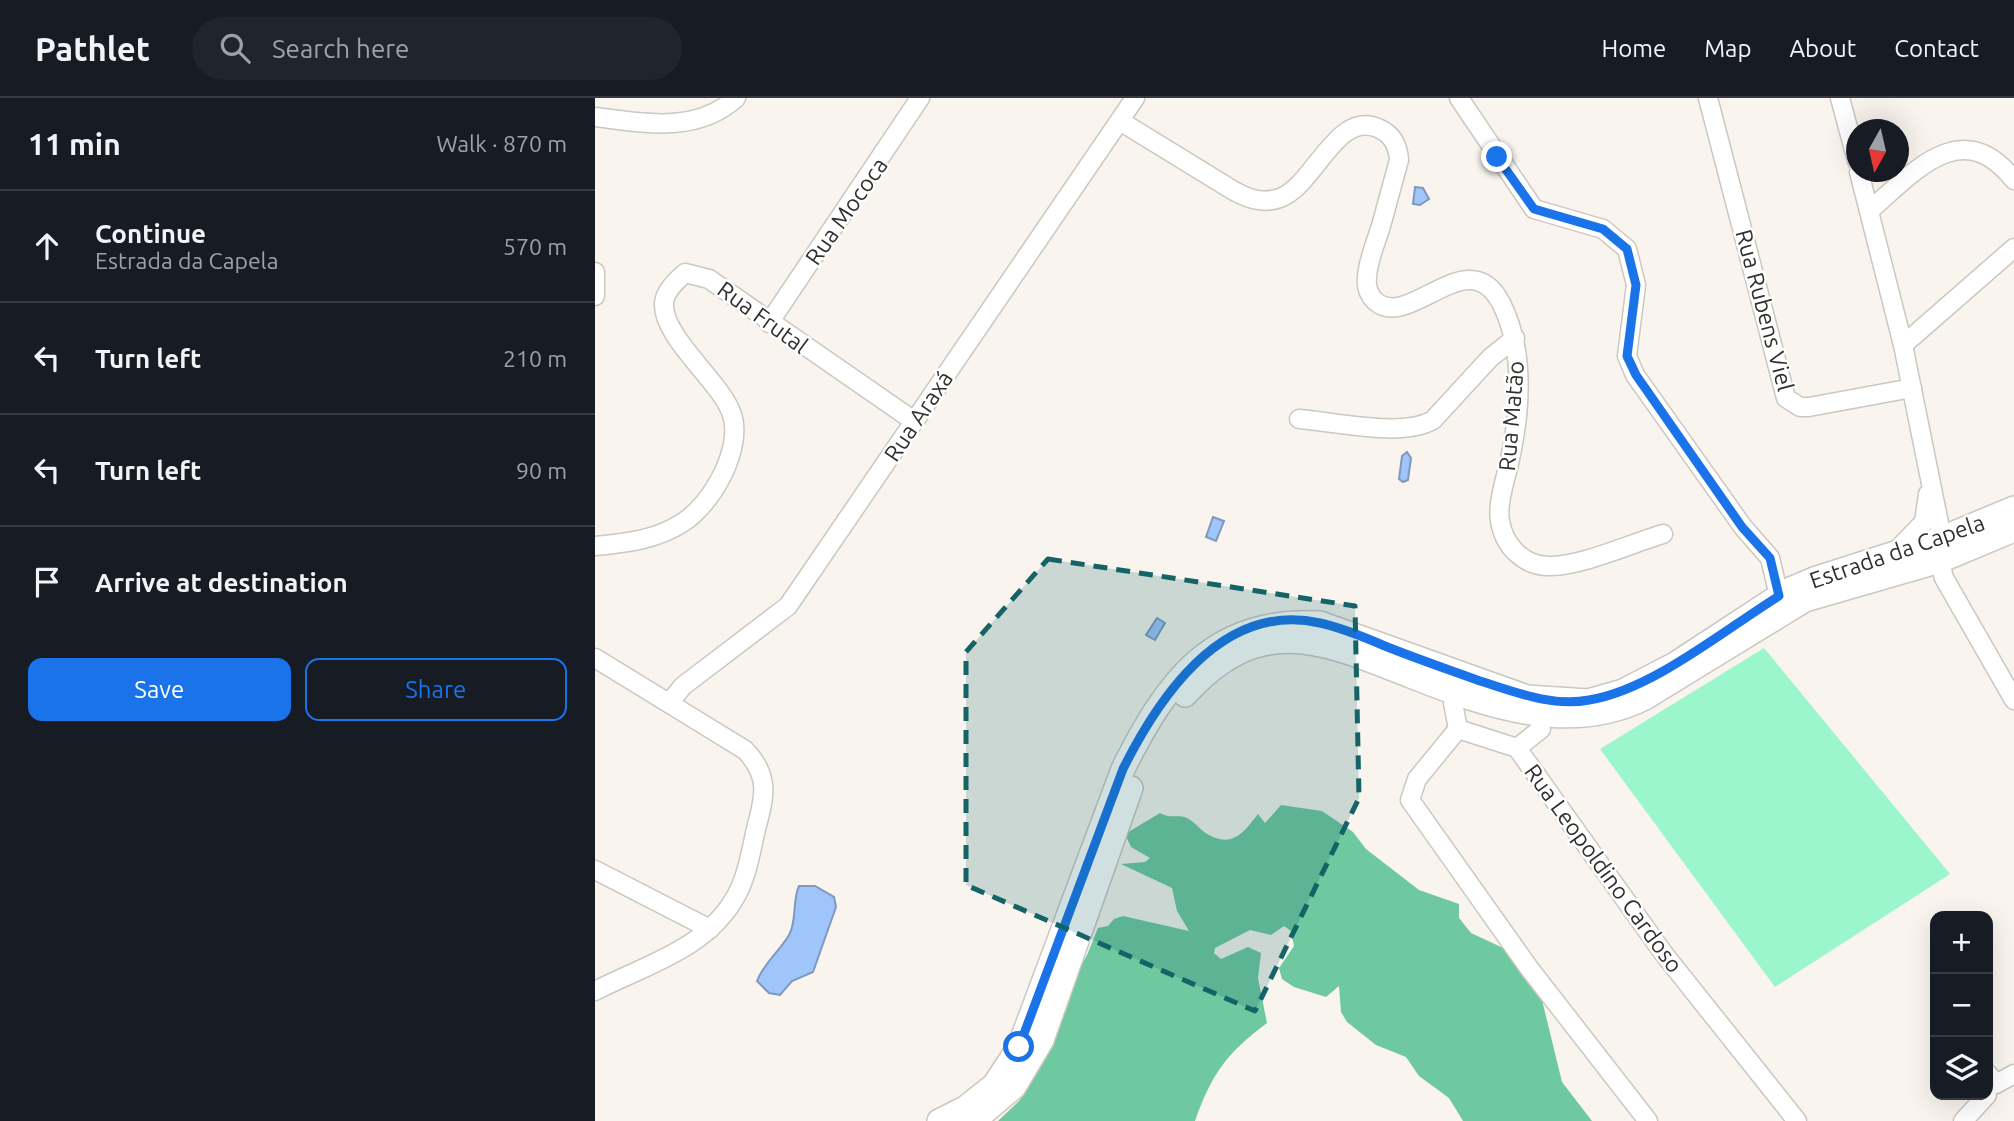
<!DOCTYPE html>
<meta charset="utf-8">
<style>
body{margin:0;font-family:Ubuntu,sans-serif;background:#20242c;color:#f1f3f6}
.controls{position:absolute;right:21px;bottom:21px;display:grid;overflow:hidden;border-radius:14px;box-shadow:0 7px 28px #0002}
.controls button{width:63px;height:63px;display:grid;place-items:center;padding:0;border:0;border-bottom:2px solid #363941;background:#171b24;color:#f1f3f6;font:35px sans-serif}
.compass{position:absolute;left:1251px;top:21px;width:63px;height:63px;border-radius:50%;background:#171b24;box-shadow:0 7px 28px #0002;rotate:188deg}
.stop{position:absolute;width:21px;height:21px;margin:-16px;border:5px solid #1a73e8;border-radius:50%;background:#fff}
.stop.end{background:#1a73e8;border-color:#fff;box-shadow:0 2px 7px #0008}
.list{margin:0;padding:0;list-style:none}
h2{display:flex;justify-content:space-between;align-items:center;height:91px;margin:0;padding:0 28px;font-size:30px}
h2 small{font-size:23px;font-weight:400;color:#9ea1a6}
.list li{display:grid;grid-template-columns:46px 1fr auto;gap:21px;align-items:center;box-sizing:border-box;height:112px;padding:0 28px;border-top:2px solid #363941}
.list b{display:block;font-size:26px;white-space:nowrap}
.list p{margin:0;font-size:23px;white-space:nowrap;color:#9ea1a6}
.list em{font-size:23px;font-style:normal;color:#9ea1a6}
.actions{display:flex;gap:14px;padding:21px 28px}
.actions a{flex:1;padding:16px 0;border:2px solid #1a73e8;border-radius:14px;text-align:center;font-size:24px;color:#1a73e8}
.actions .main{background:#1a73e8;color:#fff}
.icon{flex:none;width:38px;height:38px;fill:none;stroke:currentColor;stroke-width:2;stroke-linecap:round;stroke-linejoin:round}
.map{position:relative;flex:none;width:1419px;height:1023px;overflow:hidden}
header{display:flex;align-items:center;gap:42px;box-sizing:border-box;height:98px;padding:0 35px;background:#171b24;border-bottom:2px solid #363941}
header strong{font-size:33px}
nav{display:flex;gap:38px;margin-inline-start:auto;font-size:24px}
.search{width:490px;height:63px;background:#20242c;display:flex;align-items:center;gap:18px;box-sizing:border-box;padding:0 24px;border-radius:38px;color:#9ea1a6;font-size:26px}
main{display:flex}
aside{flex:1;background:#171b24}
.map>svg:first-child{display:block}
.green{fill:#9bf6cb}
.forest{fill:#6ec9a0}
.water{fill:#a0c5fa;stroke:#7f98bd;stroke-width:2}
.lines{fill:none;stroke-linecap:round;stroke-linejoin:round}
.minor-casing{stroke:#cbc7c1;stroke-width:21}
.major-casing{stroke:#cbc7c1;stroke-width:26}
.minor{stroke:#fff;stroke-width:18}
.major{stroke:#fff;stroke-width:23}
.route{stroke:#1a73e8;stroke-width:9}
.marked{fill:#146467;fill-opacity:0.2;stroke:#146467;stroke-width:5;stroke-dasharray:14 9;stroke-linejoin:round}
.labels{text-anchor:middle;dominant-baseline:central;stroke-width:5;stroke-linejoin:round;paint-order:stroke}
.street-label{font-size:23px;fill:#32302e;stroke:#fff}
</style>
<header>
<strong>Pathlet</strong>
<div class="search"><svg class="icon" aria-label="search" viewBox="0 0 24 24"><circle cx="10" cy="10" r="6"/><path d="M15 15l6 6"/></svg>Search here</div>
<nav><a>Home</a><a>Map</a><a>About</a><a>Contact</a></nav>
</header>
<main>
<aside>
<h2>11 min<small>Walk · 870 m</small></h2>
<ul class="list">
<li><svg class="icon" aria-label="ahead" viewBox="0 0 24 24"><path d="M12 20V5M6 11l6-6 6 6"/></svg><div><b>Continue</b><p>Estrada da Capela</p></div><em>570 m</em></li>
<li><svg class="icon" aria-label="left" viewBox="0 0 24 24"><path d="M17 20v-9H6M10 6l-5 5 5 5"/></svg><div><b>Turn left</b></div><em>210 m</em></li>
<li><svg class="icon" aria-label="left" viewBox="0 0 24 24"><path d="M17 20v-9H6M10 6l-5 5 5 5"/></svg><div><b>Turn left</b></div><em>90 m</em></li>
<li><svg class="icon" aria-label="arrive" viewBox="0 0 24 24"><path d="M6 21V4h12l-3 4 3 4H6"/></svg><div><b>Arrive at destination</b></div></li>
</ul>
<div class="actions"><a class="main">Save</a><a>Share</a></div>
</aside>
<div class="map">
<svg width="1419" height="1023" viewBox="0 0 1419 1023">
<rect width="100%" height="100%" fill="#f9f4ee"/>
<path class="green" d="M 1169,550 L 1355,776 L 1180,889 L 1005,651 Z"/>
<path class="forest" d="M 686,707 L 727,713 L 758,734 L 771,751 L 824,792 L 864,806 L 864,820 L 876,835 L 919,855 L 927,864 L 947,902 L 967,984 L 997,1023 L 868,1023 L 854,1000 L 824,978 L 811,959 L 781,947 L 752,924 L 746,914 L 744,888 L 731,899 L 699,889 L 687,881 L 684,870 L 699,848 L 696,833 L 689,828 L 676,837 L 655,832 L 620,850 L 619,855 L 626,861 L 653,849 L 666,855 L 663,880 L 672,925 C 632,955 617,975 600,1023 L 403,1023 L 425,1002 L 457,919 L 492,857 L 503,830 L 513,828 L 519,821 L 528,818 L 594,833 L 582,813 L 577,790 L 526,766 L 550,764 L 555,760 L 536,749 L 530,736 L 565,715 C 574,721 583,716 592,720 C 600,724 606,733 614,737 C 638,750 649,734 663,716 L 670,725 Z"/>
<g class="water">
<path d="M 820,89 L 828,90 L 834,101 L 825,107 L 818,106 Z"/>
<path d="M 812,354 L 816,360 L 813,382 L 808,384 L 804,381 L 807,358 Z"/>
<path d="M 618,419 L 629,423 L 621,443 L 611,439 Z"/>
<path d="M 562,520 L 570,525 L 560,542 L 551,537 Z"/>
<path d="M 204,788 L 220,788 L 239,799 L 241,809 L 218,874 L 197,883 L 185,897 L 174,895 L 162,883 C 169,865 184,854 194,837 C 202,824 197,803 204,788 Z"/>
</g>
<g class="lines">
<g class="minor-casing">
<g id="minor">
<path d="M 864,0 L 939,111 L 1008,131 L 1032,151 L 1041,187 L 1032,258 L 1040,277 L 1148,429 L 1175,460 L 1184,498"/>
<path d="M 1113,0 L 1191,300 L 1205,309 L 1214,309 L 1317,290"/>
<path d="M 1245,0 L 1262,63"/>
<path d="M 0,19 C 49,25 101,36 141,0"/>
<path d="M 525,23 L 639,93 C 654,101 668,106 685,100 C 720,87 742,10 785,31 C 798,37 803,48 804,62 C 798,84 792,106 786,128 C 781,144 773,162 772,179 C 771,188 773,196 780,203 C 814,234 873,141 906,205 C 930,252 926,310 915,361 C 911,380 902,404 905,423 C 909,448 929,469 956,468 C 989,467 1035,446 1068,436"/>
<path d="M 1264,74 L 1308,247 L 1347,440"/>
<path d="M 1274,113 C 1319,74 1367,16 1419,82"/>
<path d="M 0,174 L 0,198"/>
<path d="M 174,225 L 325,0"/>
<path d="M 1308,247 L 1419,150"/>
<path d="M 704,321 C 741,324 807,340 838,322 L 895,260 L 920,240"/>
<path d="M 0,448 C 30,445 61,442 87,425 C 117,407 150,348 136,314 C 124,282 67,239 69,205 C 70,193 81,183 90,175 L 114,181 L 319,323"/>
<path d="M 1300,454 L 1329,424 L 1333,396"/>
<path d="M 1345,463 L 1349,480 L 1419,602"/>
<path d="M 0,560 L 150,652 C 175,678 170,698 161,731 C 156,753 152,779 141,798 C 112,851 50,867 0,893"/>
<path d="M 74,605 L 88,588 L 193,508 L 540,0"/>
<path d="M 858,605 L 863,631"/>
<path d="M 863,631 L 922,650 L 1069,856 L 1202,1023"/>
<path d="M 863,631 L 822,681 L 815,702 L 934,870 L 1053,1023"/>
<path d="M 922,650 L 946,631"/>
<path d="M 0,772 L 115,831"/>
<path d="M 1393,976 L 1401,986 L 1419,976"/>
<path d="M 1368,1023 L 1392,997"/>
</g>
</g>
<g class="major-casing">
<g id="major">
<path d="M 590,597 C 666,513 729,544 818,579 C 891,608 975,638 1050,600 L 1210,502 L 1345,463 L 1419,432"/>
<path d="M 344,1023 L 370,1010 L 399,987 L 424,949 L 528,671 C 572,583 617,519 725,525 L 932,599 L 993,603 L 1028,593 L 1080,566 L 1193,492 L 1219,481 L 1347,440 L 1419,410"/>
<path d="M 379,1023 L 419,989 L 447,942 L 536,690"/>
</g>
</g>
<use href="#minor" class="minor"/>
<use href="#major" class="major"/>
</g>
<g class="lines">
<path class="route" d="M 424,949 L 528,671 C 565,597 628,503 725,525 C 749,530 773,541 795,550 C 825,562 855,572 885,583 C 920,594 957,609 994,602 C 1057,592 1129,532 1184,498 L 1175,460 L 1147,429 L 1041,277 L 1032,258 L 1041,187 L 1032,151 L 1008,131 L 939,111 L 902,59"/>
</g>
<path class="marked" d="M 453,461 L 760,508 L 764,700 L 660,913 L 371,787 L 371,554 Z"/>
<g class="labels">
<g class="street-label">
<text transform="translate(251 113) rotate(-55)">Rua Mococa</text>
<text transform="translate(1170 212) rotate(75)">Rua Rubens Viel</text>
<text transform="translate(168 219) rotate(36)">Rua Frutal</text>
<text transform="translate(323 318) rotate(-56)">Rua Araxá</text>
<text transform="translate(916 318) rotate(-85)">Rua Matão</text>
<text transform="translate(1302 453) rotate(-19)">Estrada da Capela</text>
<text transform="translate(1009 770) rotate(54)">Rua Leopoldino Cardoso</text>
</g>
</g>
</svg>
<div class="controls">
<button>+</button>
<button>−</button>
<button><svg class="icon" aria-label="layers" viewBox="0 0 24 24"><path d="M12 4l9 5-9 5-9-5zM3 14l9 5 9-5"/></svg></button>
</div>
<svg class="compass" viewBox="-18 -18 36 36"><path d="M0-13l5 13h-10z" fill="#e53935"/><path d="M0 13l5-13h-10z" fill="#9ea1a6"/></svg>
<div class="stop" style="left:424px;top:949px"></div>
<div class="stop end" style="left:902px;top:59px"></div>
</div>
</main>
